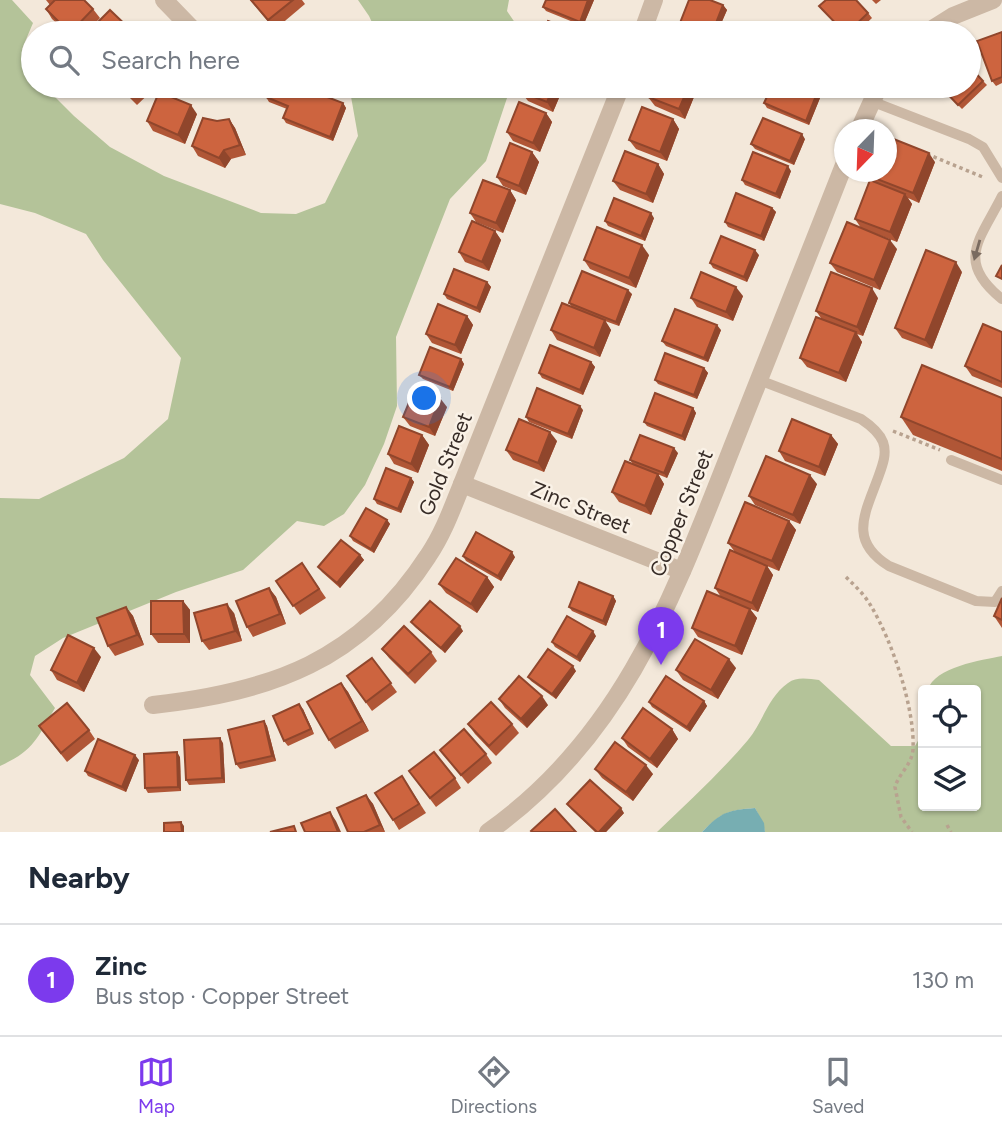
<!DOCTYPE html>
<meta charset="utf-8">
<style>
body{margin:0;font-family:Figtree,sans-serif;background:#f6f6f7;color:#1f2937}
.controls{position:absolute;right:21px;bottom:21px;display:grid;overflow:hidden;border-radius:7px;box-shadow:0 2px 5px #0004}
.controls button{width:63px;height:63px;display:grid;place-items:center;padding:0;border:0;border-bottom:2px solid #e0e1e3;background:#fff;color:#1f2937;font:35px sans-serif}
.compass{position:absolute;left:834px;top:119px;width:63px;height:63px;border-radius:50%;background:#fff;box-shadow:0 2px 5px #0004;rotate:203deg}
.you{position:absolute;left:425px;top:399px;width:24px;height:24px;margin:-18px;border:5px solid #fff;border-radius:50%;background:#1a73e8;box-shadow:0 0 0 10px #1a73e833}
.badge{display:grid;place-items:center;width:46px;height:46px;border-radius:50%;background:#7c3aed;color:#fff;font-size:23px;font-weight:700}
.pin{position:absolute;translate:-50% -58px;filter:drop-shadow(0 2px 4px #0008)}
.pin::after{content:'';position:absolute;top:37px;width:24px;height:21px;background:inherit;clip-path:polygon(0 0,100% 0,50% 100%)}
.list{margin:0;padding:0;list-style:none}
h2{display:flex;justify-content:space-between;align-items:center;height:91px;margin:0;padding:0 28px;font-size:30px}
h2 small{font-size:23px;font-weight:400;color:#747a83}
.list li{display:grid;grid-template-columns:46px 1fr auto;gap:21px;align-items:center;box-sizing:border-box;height:112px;padding:0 28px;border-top:2px solid #e0e1e3}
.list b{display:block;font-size:26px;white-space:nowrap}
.list p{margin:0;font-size:23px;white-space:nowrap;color:#747a83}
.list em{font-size:23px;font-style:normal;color:#747a83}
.icon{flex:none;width:38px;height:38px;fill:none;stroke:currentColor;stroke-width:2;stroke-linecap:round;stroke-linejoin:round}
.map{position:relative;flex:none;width:1002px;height:832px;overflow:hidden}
.search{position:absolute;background:#fff;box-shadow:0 2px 5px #0004;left:21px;right:21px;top:21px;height:77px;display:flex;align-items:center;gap:18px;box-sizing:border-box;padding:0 24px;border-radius:38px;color:#747a83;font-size:26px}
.sheet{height:203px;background:#fff}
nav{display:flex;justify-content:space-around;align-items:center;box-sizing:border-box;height:98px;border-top:2px solid #e0e1e3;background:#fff;font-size:19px;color:#747a83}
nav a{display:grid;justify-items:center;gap:4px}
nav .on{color:#7c3aed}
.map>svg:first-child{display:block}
.green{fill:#b4c399}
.water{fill:#77aeb2}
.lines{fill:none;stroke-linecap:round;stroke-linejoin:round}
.path{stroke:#b8a28f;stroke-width:3.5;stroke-dasharray:3.5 3.5;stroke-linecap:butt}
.service{stroke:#ccb8a5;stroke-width:10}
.minor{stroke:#ccb8a5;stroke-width:18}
.tertiary{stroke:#ccb8a5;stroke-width:18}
.wall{fill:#b05636}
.shaded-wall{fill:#90462c}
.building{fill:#cd643f;stroke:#90462c;stroke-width:2}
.oneway{fill:#7a6b60}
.labels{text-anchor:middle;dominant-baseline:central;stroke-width:5;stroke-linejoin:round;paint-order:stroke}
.street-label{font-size:21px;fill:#372c27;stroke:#faf2e7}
</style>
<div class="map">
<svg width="1002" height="832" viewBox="0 0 1002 832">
<rect width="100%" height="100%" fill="#f3e8da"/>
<g class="green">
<path d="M 0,0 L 12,0 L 33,23 L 22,49 L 33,67 L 33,86 L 44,86 L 74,116 L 110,147 L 164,176 L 261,213 L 296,214 L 325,203 L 358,136 L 350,91 L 351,86 L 511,86 L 486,161 L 450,199 L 396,337 L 397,406 L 384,444 L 365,485 L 344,514 L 324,526 L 297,521 L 243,570 L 176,592 L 63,638 L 35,656 L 30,675 L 55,708 C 37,739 33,751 0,766 L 0,498 L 39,499 L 124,458 L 168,419 L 181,358 L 103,260 L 86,234 L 35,213 L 0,204 Z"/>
<path d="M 358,0 L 509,0 L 507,11 L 522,33 L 377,33 L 369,16 Z"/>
<path d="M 1002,656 L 1002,832 L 765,832 L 763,823 L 755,808 C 728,810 721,813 702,832 L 657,832 C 688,802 720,773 748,740 C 763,722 768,697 788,683 C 797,676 809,679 819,680 L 891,746 L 915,746 L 923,732 L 923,806 L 976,806 L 976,690 L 928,690 C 934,667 982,660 1002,656 Z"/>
</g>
<path class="water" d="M 755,808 L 764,823 L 765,832 L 702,832 C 721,812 728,810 755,808 Z"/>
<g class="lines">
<g class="path">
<path d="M 927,154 L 985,178"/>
<path d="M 893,431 L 940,450"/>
<path d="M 846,577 C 855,586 865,595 871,606 C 892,641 915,708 913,749 C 912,765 899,773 895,787 L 901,817 L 912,832"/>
<path d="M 947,825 L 951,832"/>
</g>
<g class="service">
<path d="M 871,101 L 969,139 L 983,147 L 1002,178"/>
<path d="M 1002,196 C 980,240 955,261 1002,299"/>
<path d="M 759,380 L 861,419 C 870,425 879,432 883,442 C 887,453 883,464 879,475 C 866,512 847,540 889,566 L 976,601 L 995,602 L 1002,591"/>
<path d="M 951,460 L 1002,480"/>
</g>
<g class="minor">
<path d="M 164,0 L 196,33"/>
<path d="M 642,33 L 654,0"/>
<path d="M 462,484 L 682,571"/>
<path d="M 153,705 C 271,692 360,661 428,556 C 443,534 452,509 462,484 L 621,86"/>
</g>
<g class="tertiary">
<path d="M 926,33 L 953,16 L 993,0"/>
<path d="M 859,130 L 879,86"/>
<path d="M 488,832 C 626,735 676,589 735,440 C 771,349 808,257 844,165"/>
</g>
</g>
<g class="wall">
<path d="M 46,0 L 84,0 L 93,9 L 100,18 L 86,33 L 67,33 L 52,19 L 46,9 L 50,5 Z"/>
<path d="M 250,0 L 302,0 L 305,4 L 279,26 L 272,26 Z"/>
<path d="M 594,0 L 583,26 L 546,11 L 543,7 Z"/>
<path d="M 872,0 L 881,0 L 876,4 Z"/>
<path d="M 723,5 L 727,10 L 717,33 L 697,33 L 683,27 L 680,23 Z"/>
<path d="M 819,6 L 868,13 L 872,18 L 856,33 L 844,33 Z"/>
<path d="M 1002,32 L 1002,83 L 996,86 L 992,81 Z"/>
<path d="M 983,81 L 987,85 L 962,109 L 939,86 L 969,86 Z"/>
<path d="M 118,86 L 157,86 L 137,105 Z"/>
<path d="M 564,86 L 553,112 L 528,101 L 521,92 Z"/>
<path d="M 653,86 L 697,86 L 698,87 L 685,119 L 655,106 L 648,97 Z"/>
<path d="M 266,97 L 343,103 L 346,108 L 333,141 L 286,123 L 283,118 L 287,109 L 269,102 Z"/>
<path d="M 820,98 L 809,125 L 767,108 L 764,103 Z"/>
<path d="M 546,113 L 552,122 L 540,152 L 513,141 L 507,132 Z"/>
<path d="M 197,114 L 185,144 L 153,131 L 147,121 Z"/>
<path d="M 229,119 L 235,128 L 246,155 L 231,159 L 225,168 L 198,156 L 192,146 L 217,121 Z"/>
<path d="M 673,119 L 679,129 L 667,161 L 636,149 L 629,140 Z"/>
<path d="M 805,139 L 794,165 L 755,149 L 751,144 Z"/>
<path d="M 532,152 L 539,162 L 526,195 L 503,186 L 497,177 Z"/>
<path d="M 935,162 L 919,203 L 908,198 L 912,204 L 897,242 L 861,228 L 855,219 L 872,181 L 869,176 Z"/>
<path d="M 658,164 L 664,174 L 653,203 L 620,190 L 613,181 Z"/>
<path d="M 791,171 L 780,199 L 745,185 L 742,180 Z"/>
<path d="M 510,190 L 516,200 L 503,233 L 476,222 L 470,213 Z"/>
<path d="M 772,208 L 776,212 L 764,241 L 728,227 L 725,222 Z"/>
<path d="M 654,218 L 645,241 L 608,226 L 605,221 Z"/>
<path d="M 495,231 L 501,240 L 489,271 L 465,262 L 459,252 Z"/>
<path d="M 897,249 L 880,290 L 837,272 L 830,263 Z"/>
<path d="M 649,255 L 636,288 L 590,269 L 584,260 Z"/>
<path d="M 759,255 L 747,282 L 713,268 L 710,263 Z"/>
<path d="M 962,272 L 932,349 L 902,338 L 895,328 Z"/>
<path d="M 487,282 L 491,287 L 480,313 L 447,299 L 444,294 Z"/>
<path d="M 632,294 L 619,326 L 605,321 L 611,330 L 600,357 L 557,340 L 551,330 L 572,307 L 569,303 Z"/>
<path d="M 743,296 L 733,321 L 697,307 L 691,298 Z"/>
<path d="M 878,298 L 863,336 L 857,334 L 862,342 L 846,382 L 807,367 L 800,358 L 821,318 L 816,311 Z"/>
<path d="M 467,316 L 473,325 L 461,354 L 432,343 L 426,334 Z"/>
<path d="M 721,330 L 708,362 L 666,346 L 662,341 Z"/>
<path d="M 1002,332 L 1002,388 L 972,376 L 965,366 Z"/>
<path d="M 461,359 L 464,364 L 453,391 L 423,379 L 419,375 Z"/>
<path d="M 591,362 L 595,367 L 583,395 L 542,378 L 539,373 Z"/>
<path d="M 704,368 L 708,373 L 697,399 L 658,384 L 655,380 Z"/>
<path d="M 1002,398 L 1002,471 L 913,435 L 901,417 Z"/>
<path d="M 447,407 L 435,436 L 410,426 L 403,417 Z"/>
<path d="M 693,408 L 696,413 L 685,441 L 647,426 L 644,422 Z"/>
<path d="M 583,410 L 572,439 L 529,422 L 526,417 Z"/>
<path d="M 422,435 L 429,445 L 418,473 L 394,464 L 388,454 Z"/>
<path d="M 831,435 L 838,444 L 825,476 L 785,461 L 779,451 Z"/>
<path d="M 557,441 L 544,472 L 513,460 L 506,450 Z"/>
<path d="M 678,453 L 667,478 L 633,464 L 630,460 Z"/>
<path d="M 658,474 L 664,484 L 651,515 L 619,502 L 612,492 Z"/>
<path d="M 411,478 L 414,482 L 401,513 L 377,504 L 374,499 Z"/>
<path d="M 817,484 L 800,524 L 755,505 L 749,496 Z"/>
<path d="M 387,520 L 390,524 L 374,553 L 353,541 L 350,536 Z"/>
<path d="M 789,521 L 796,530 L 779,571 L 767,566 L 773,575 L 758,612 L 726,599 L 750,609 L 757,618 L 742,655 L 698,637 L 692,628 L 721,597 L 715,588 L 735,552 L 728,543 Z"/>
<path d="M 360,555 L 364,560 L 340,588 L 322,572 L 318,567 Z"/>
<path d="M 463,556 L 515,557 L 501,581 L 466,561 Z"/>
<path d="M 302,563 L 326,598 L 300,615 L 276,581 Z"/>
<path d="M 487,577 L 494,587 L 477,613 L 446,593 L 439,584 Z"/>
<path d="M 269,588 L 276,597 L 286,624 L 253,637 L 247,627 Z"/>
<path d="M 613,596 L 616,601 L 606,626 L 572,611 L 569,607 Z"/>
<path d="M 1002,598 L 1002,628 L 994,616 Z"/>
<path d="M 183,601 L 190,610 L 190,643 L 158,643 L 151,634 Z"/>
<path d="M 126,607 L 133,616 L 144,645 L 115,656 L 108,646 Z"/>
<path d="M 234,613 L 242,641 L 209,650 L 202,641 Z"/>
<path d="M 411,622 L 463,631 L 445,653 L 415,627 Z"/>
<path d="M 596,636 L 580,662 L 555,647 L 552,642 Z"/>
<path d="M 382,649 L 431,652 L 437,661 L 415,684 L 389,658 Z"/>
<path d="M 101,657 L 84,692 L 57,680 L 51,670 Z"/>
<path d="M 372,658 L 397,692 L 372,711 L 347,676 Z"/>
<path d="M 736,668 L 718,699 L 683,680 L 676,670 Z"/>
<path d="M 576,671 L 556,699 L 531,681 L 528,677 Z"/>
<path d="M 341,683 L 348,692 L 369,731 L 335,749 L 329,740 Z"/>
<path d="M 499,699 L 548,705 L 527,728 L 505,708 Z"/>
<path d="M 704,701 L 707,706 L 690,732 L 652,707 L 649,702 Z"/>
<path d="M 303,709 L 314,734 L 288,746 L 284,741 Z"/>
<path d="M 264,721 L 267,726 L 276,761 L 240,769 L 236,764 Z"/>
<path d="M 468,724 L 512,724 L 519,733 L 496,756 L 475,734 Z"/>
<path d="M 39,726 L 89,730 L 95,739 L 67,762 Z"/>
<path d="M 672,729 L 678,739 L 657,768 L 628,747 L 622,738 Z"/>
<path d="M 223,743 L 225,783 L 189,785 L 186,780 Z"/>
<path d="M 440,750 L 486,754 L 492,763 L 468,784 Z"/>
<path d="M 180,757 L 181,791 L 148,793 L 145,788 Z"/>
<path d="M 139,760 L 126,792 L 88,776 L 85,771 Z"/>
<path d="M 595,769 L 653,774 L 633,801 L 602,778 Z"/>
<path d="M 409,771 L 455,778 L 461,788 L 436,807 Z"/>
<path d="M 402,776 L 426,813 L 399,830 L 393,820 Z"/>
<path d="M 366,795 L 373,804 L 385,832 L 348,832 Z"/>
<path d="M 567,804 L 624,813 L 606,832 L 595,832 L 571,809 Z"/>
</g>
<g class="shaded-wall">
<path d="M 588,0 L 594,0 L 583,26 L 580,22 Z"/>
<path d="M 723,5 L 727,10 L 717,33 L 712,33 Z"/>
<path d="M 554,86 L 564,86 L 553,112 L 547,102 Z"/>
<path d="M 689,86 L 697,86 L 698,87 L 685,119 L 679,109 Z"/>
<path d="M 817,93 L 820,98 L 809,125 L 806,121 Z"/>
<path d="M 343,103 L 346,108 L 333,141 L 330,137 Z"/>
<path d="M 191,105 L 197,114 L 185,144 L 178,135 Z"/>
<path d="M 546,113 L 552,122 L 540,152 L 533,143 Z"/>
<path d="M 229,119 L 235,128 L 246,155 L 240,145 Z"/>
<path d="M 673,119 L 679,129 L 667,161 L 660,152 Z"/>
<path d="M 802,134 L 805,139 L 794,165 L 790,161 Z"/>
<path d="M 224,150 L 231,159 L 225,168 L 219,158 Z"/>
<path d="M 532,152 L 539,162 L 526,195 L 519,186 Z"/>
<path d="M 929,153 L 935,162 L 919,203 L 913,193 Z"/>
<path d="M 658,164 L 664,174 L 653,203 L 646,194 Z"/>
<path d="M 788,166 L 791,171 L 780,199 L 776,194 Z"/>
<path d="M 510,190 L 516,200 L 503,233 L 496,223 Z"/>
<path d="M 905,194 L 912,204 L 897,242 L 890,232 Z"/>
<path d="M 772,208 L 776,212 L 764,241 L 761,236 Z"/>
<path d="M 651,213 L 654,218 L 645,241 L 641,236 Z"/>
<path d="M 495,231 L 501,240 L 489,271 L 482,262 Z"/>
<path d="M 890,240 L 897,249 L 880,290 L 874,280 Z"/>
<path d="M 642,245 L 649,255 L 636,288 L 629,278 Z"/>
<path d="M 755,250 L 759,255 L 747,282 L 744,277 Z"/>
<path d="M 956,262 L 962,272 L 932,349 L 925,340 Z"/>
<path d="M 487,282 L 491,287 L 480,313 L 477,308 Z"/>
<path d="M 736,287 L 743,296 L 733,321 L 726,312 Z"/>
<path d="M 872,288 L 878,298 L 863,336 L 857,327 Z"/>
<path d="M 628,290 L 632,294 L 619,326 L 616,322 Z"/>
<path d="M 467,316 L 473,325 L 461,354 L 455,345 Z"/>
<path d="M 605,320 L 611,330 L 600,357 L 594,348 Z"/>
<path d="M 717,325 L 721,330 L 708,362 L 704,358 Z"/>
<path d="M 856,332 L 862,342 L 846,382 L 839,373 Z"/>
<path d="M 461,359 L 464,364 L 453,391 L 450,387 Z"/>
<path d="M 591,362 L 595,367 L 583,395 L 580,390 Z"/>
<path d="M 704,368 L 708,373 L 697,399 L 694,395 Z"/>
<path d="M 440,398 L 447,407 L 435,436 L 429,427 Z"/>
<path d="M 580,406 L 583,410 L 572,439 L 568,434 Z"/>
<path d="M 693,408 L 696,413 L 685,441 L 682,436 Z"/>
<path d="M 550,432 L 557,441 L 544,472 L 538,463 Z"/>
<path d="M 422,435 L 429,445 L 418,473 L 411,464 Z"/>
<path d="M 831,435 L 838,444 L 825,476 L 819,467 Z"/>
<path d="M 674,448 L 678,453 L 667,478 L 664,473 Z"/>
<path d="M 658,474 L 664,484 L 651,515 L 645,506 Z"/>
<path d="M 810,475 L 817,484 L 800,524 L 793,515 Z"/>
<path d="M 411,478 L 414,482 L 401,513 L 398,509 Z"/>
<path d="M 387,520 L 390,524 L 374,553 L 371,549 Z"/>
<path d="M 789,521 L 796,530 L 779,571 L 772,561 Z"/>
<path d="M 512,552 L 515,557 L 501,581 L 498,576 Z"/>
<path d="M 360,555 L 364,560 L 340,588 L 337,583 Z"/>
<path d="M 767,566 L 773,575 L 758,612 L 752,603 Z"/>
<path d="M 487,577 L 494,587 L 477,613 L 471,604 Z"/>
<path d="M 269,588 L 276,597 L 286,624 L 280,614 Z"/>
<path d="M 613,596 L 616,601 L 606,626 L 603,621 Z"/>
<path d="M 183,601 L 190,610 L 190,643 L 184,634 Z"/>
<path d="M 227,604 L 234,613 L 242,641 L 235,631 Z"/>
<path d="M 126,607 L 133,616 L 144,645 L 137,635 Z"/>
<path d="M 750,609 L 757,618 L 742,655 L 735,646 Z"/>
<path d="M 460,626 L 463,631 L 445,653 L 441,648 Z"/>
<path d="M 593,631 L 596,636 L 580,662 L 577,657 Z"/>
<path d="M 94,648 L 101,657 L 84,692 L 77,683 Z"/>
<path d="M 729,659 L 736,668 L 718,699 L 711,690 Z"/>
<path d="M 573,666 L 576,671 L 556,699 L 552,694 Z"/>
<path d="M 341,683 L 348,692 L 369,731 L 362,721 Z"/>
<path d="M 542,696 L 548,705 L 527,728 L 521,719 Z"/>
<path d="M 704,701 L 707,706 L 690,732 L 687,727 Z"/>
<path d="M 299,704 L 303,709 L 314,734 L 311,729 Z"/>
<path d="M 264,721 L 267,726 L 276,761 L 272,756 Z"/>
<path d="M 672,729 L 678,739 L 657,768 L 650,759 Z"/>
<path d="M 220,738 L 223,743 L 225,783 L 222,778 Z"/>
<path d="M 177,752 L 180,757 L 181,791 L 178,787 Z"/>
<path d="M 135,755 L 139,760 L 126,792 L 122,787 Z"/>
<path d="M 646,765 L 653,774 L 633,801 L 626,792 Z"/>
<path d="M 366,795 L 373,804 L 385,832 L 380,825 Z"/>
<path d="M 621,808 L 624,813 L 606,832 L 599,832 Z"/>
<path d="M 330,812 L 336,821 L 341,832 L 338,832 Z"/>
<path d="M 181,822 L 184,826 L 184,832 L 182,832 Z"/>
</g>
<g class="building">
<path d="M 55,0 L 84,0 L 93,9 L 70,33 L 46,9 Z"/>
<path d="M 251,0 L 293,0 L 268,20 Z"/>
<path d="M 546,0 L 588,0 L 580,22 L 543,7 Z"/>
<path d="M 689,0 L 710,0 L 723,5 L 712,33 L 705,33 L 680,23 Z"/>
<path d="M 826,0 L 856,0 L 868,13 L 847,33 L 845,33 L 819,6 Z"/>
<path d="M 110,10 L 134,33 L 87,33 Z"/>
<path d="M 548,21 L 578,33 L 544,33 Z"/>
<rect x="267" y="26" width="42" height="7"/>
<path d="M 678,27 L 693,33 L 675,33 Z"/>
<path d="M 1002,32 L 1002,77 L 992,81 L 977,41 Z"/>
<path d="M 969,66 L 983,81 L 958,105 L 940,86 L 969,86 Z"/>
<path d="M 121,86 L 141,86 L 131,96 Z"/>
<path d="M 270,86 L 298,86 L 343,103 L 330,137 L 283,118 L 288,106 L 266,97 Z"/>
<path d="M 524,86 L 554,86 L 547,102 L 521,92 Z"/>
<path d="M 653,86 L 689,86 L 679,109 L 648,97 Z"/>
<path d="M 772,86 L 800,86 L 817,93 L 806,121 L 764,103 Z"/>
<path d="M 159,92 L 191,105 L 178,135 L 147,121 Z"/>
<path d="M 519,102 L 546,113 L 533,143 L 507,132 Z"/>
<path d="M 642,107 L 673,119 L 660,152 L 629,140 Z"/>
<path d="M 203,118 L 217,121 L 229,119 L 240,145 L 224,150 L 219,158 L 192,146 Z"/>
<path d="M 763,118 L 802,134 L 790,161 L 751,144 Z"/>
<path d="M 886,136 L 929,153 L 913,193 L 869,176 L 870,172 L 886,172 Z"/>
<path d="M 510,143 L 532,152 L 519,186 L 497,177 Z"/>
<path d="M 625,151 L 658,164 L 646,194 L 613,181 Z"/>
<path d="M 753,152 L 788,166 L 776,194 L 742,180 Z"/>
<path d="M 483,180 L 510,190 L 496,223 L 470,213 Z"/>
<path d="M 870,180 L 905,194 L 890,232 L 855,219 Z"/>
<path d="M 736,193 L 772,208 L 761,236 L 725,222 Z"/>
<path d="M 614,198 L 651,213 L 641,236 L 605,221 Z"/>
<path d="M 472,221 L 495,231 L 482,262 L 459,252 Z"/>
<path d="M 847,222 L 890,240 L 874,280 L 830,263 Z"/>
<path d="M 597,227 L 642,245 L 629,278 L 584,260 Z"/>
<path d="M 721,236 L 755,250 L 744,277 L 710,263 Z"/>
<path d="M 926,250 L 956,262 L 925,340 L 895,328 Z"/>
<path d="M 1002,265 L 1002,279 L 996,276 Z"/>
<path d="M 454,269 L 487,282 L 477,308 L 444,294 Z"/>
<path d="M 582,271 L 628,290 L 616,322 L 569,303 Z"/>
<path d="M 701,272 L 736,287 L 726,312 L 691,298 Z"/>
<path d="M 831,272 L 872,288 L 857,327 L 816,311 Z"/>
<path d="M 562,303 L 605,320 L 594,348 L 551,330 Z"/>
<path d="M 438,304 L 467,316 L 455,345 L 426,334 Z"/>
<path d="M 675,309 L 717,325 L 704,358 L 662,341 Z"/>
<path d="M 816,317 L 856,332 L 839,373 L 800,358 Z"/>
<path d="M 983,324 L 1002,332 L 1002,382 L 965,366 Z"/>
<path d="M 550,345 L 591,362 L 580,390 L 539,373 Z"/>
<path d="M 430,347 L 461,359 L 450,387 L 419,375 Z"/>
<path d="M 665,353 L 704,368 L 694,395 L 655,380 Z"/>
<path d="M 922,365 L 1002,398 L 1002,459 L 901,417 Z"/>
<path d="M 415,388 L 440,398 L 429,427 L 403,417 Z"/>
<path d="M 537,388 L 580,406 L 568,434 L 526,417 Z"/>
<path d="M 655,393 L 693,408 L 682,436 L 644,422 Z"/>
<path d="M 519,419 L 550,432 L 538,463 L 506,450 Z"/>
<path d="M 792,419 L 831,435 L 819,467 L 779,451 Z"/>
<path d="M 399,426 L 422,435 L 411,464 L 388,454 Z"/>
<path d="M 640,435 L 674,448 L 664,473 L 630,460 Z"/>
<path d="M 766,456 L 810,475 L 793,515 L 749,496 Z"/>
<path d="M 625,461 L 658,474 L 645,506 L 612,492 Z"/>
<path d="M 386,468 L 411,478 L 398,509 L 374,499 Z"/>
<path d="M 745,502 L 789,521 L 772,561 L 728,543 Z"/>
<path d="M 366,508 L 387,520 L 371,549 L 350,536 Z"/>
<path d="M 476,532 L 512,552 L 498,576 L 463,556 Z"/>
<path d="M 341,540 L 360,555 L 337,583 L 318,567 Z"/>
<path d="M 730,550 L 767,566 L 752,603 L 715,588 Z"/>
<path d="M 456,558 L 487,577 L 471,604 L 439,584 Z"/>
<path d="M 302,563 L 319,589 L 293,606 L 276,581 Z"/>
<path d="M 579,582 L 613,596 L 603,621 L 569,607 Z"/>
<path d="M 269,588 L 280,614 L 247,627 L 236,601 Z"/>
<path d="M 707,591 L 750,609 L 735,646 L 692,628 Z"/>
<path d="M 1002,598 L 1002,620 L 994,616 Z"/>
<path d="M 151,601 L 183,601 L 184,634 L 151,634 Z"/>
<path d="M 430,601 L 460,626 L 441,648 L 411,622 Z"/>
<path d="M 227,604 L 235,631 L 202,641 L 194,613 Z"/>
<path d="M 126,607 L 137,635 L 108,646 L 97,618 Z"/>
<path d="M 567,616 L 593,631 L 577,657 L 552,642 Z"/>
<path d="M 404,626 L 431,652 L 408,674 L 382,649 Z"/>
<path d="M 68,635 L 94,648 L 77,683 L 51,670 Z"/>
<path d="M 695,639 L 729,659 L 711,690 L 676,670 Z"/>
<path d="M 548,649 L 573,666 L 552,694 L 528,677 Z"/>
<path d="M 372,658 L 391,683 L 366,702 L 347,676 Z"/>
<path d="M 519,676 L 542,696 L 521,719 L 499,699 Z"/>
<path d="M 666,676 L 704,701 L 687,727 L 649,702 Z"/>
<path d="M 341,683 L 362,721 L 329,740 L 307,702 Z"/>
<path d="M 491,702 L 512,724 L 489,746 L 468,724 Z"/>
<path d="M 67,703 L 89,730 L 61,753 L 39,726 Z"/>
<path d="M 299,704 L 311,729 L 284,741 L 273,716 Z"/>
<path d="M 643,708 L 672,729 L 650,759 L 622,738 Z"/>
<path d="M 264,721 L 272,756 L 236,764 L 228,730 Z"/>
<path d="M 464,729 L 486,754 L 461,775 L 440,750 Z"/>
<path d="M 220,738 L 222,778 L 186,780 L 184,740 Z"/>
<path d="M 98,739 L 135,755 L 122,787 L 85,771 Z"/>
<path d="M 615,742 L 646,765 L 626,792 L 595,769 Z"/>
<path d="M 177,752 L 178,787 L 145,788 L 144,754 Z"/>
<path d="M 434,752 L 455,778 L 430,798 L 409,771 Z"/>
<path d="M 402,776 L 419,804 L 393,820 L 375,793 Z"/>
<path d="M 590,780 L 621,808 L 599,832 L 597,832 L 567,804 Z"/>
<path d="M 366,795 L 380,825 L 364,832 L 348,832 L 337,808 Z"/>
<path d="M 555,809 L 576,832 L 532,832 L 531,831 Z"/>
<path d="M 330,812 L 338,832 L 305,832 L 301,823 Z"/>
<path d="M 181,822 L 182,832 L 164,832 L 164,823 Z"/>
<path d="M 294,826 L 296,832 L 270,832 Z"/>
</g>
<defs><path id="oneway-solid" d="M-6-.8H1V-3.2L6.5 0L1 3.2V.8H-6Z" transform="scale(1.75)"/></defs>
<use class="oneway" href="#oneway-solid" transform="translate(977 250) rotate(106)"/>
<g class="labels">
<g class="street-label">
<text transform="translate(445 464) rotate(-68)">Gold Street</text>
<text transform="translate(581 507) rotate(22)">Zinc Street</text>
<text transform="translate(681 513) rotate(-68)">Copper Street</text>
</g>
</g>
</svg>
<div class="controls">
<button><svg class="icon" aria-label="locate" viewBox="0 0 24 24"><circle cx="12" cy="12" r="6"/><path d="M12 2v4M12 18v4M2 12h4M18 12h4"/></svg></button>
<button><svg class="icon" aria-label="layers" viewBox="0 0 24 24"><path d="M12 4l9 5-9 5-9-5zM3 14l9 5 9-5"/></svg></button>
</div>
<svg class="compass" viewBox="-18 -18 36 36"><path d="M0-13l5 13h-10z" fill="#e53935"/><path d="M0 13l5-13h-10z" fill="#747a83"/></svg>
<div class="you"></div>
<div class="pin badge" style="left:661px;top:665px">1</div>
<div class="search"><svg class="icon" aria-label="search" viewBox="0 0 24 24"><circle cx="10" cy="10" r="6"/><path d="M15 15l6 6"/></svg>Search here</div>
</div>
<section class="sheet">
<h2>Nearby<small></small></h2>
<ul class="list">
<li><span class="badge">1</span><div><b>Zinc</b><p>Bus stop · Copper Street</p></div><em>130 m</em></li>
</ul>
</section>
<nav>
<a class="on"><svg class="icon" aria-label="map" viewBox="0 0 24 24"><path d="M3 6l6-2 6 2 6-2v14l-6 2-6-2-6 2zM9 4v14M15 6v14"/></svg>Map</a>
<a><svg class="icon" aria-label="directions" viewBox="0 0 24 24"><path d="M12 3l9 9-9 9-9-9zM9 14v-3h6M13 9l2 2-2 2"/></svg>Directions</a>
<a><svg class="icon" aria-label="saved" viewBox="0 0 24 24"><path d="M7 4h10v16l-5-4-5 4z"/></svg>Saved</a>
</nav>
